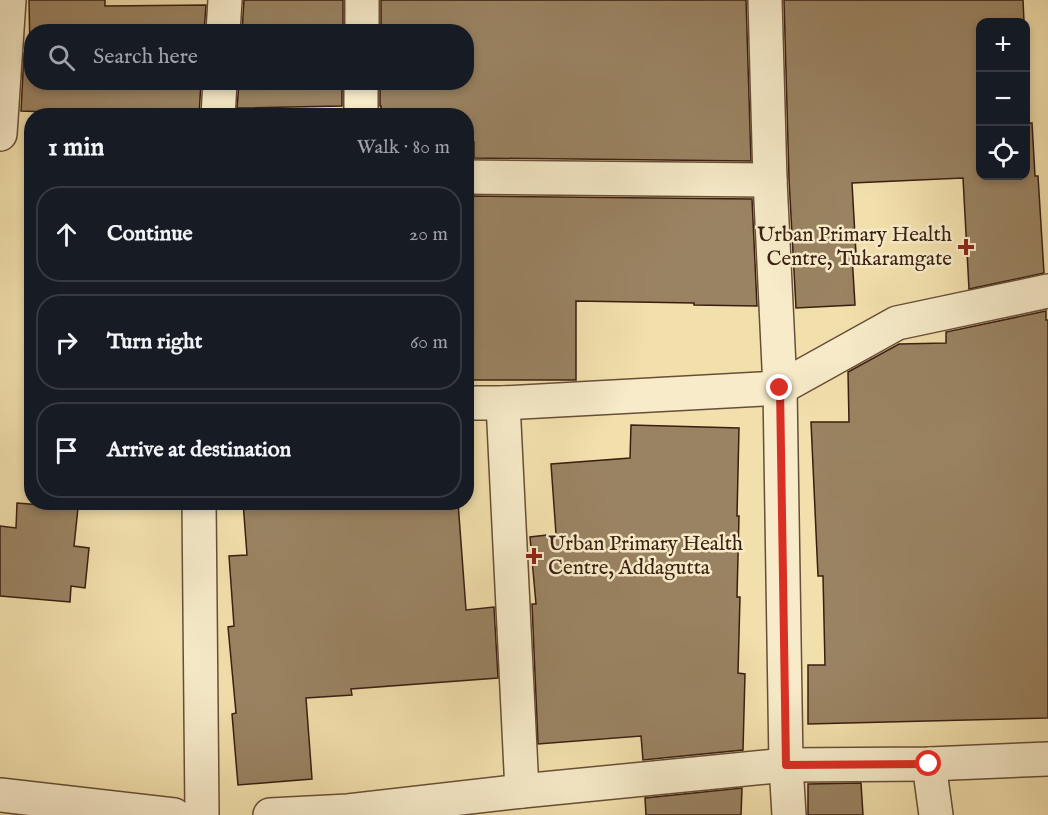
<!DOCTYPE html>
<meta charset="utf-8">
<style>
body{margin:0;font-family:"IM FELL English",serif;background:#20242c;color:#f1f3f6}
.controls{position:absolute;right:18px;top:18px;display:grid;overflow:hidden;border-radius:12px;box-shadow:0 3px 9px #0003}
.controls button{width:54px;height:54px;display:grid;place-items:center;padding:0;border:0;border-bottom:2px solid #363941;background:#171b24;color:#f1f3f6;font:30px sans-serif}
.stop{position:absolute;width:18px;height:18px;margin:-14px;border:4px solid #d93025;border-radius:50%;background:#fff}
.stop.end{background:#d93025;border-color:#fff;box-shadow:0 2px 6px #0008}
.list{margin:0;padding:0;list-style:none}
h2{display:flex;justify-content:space-between;align-items:center;height:78px;margin:0;padding:0 24px;font-size:26px}
h2 small{font-size:20px;font-weight:400;color:#9ea1a6}
.list li{display:grid;grid-template-columns:39px 1fr auto;gap:18px;align-items:center;box-sizing:border-box;height:96px;margin:0 12px 12px;padding:0 12px;border:2px solid #363941;border-radius:24px}
.list b{display:block;font-size:22px;white-space:nowrap}
.list em{font-size:20px;font-style:normal;color:#9ea1a6}
.icon{flex:none;width:33px;height:33px;fill:none;stroke:currentColor;stroke-width:2;stroke-linecap:round;stroke-linejoin:round}
.map{position:relative;flex:none;width:1048px;height:815px;overflow:hidden}
.search{position:absolute;background:#171b24;box-shadow:0 3px 9px #0003;left:24px;top:24px;width:450px;height:66px;display:flex;align-items:center;gap:15px;box-sizing:border-box;padding:0 21px;border-radius:24px;color:#9ea1a6;font-size:22px}
.panel{position:absolute;background:#171b24;box-shadow:0 3px 9px #0003;left:24px;top:108px;width:450px;height:402px;border-radius:24px}
.map>svg:first-child{display:block}
.building{fill:#9a8362;stroke:#3a1e11;stroke-width:1.5}
.lines{fill:none;stroke-linecap:round;stroke-linejoin:round}
.minor-casing{stroke:#684e38;stroke-width:36}
.minor{stroke:#f7ebc9;stroke-width:33}
.route{stroke:#d93025;stroke-width:8}
.poi-dot{fill:#8f2418;stroke:#f7ebc9;stroke-width:2}
.labels{text-anchor:middle;dominant-baseline:central;stroke-width:5;stroke-linejoin:round;paint-order:stroke}
.poi-label{font-size:21px;fill:#3a1e11;stroke:#f7ebc9;text-anchor:end}
</style>
<div class="map">
<svg width="1048" height="815" viewBox="0 0 1048 815">
<rect width="100%" height="100%" fill="#f2e0ac"/>
<filter id="stains"><feTurbulence type="fractalNoise" baseFrequency=".00333" numOctaves="4"/><feColorMatrix values="0 0 0 0 .2 0 0 0 0 .09 0 0 0 0 .02 0 0 0 .5 -.17"/></filter>
<radialGradient id="worn" r=".72"><stop offset=".6" stop-color="#630" stop-opacity="0"/><stop offset="1" stop-color="#630" stop-opacity=".3"/></radialGradient>
<g class="building">
<path d="M 29,0 L 105,0 L 105,6 L 206,5 L 204,32 L 32,32 L 32,82 L 201,82 L 199,116 L 103,116 L 103,114 L 21,111 L 24,53 L 30,53 Z"/>
<path d="M 244,0 L 343,0 L 343,32 L 242,32 Z"/>
<path d="M 381,0 L 746,0 L 751,161 L 474,158 L 474,142 L 466,142 L 466,116 L 381,116 L 381,106 L 380,106 L 380,82 L 466,82 L 466,32 L 381,32 Z"/>
<path d="M 784,0 L 1023,0 L 1024,22 L 981,22 L 981,176 L 1026,176 L 1026,123 L 1032,123 L 1035,176 L 1038,176 L 1044,273 L 969,289 L 963,178 L 852,183 L 856,254 L 852,255 L 855,305 L 796,308 L 789,179 Z"/>
<path d="M 239,82 L 342,82 L 342,106 L 237,108 Z"/>
<path d="M 473,196 L 752,199 L 757,306 L 694,305 L 694,303 L 576,301 L 576,380 L 466,380 L 466,292 L 473,293 Z"/>
<path d="M 1046,311 L 1046,320 L 1048,320 L 1048,718 L 808,724 L 808,665 L 825,665 L 823,576 L 818,576 L 811,422 L 849,422 L 848,372 L 899,344 L 946,343 L 946,332 Z"/>
<path d="M 631,425 L 739,428 L 737,516 L 739,516 L 737,597 L 740,597 L 738,673 L 745,674 L 743,750 L 643,760 L 641,736 L 538,744 L 532,604 L 536,604 L 530,537 L 556,534 L 551,464 L 630,458 Z"/>
<path d="M 243,502 L 458,502 L 466,610 L 494,607 L 498,678 L 351,689 L 352,695 L 306,698 L 312,779 L 238,785 L 232,714 L 236,713 L 228,627 L 234,626 L 229,556 L 247,555 Z"/>
<path d="M 17,503 L 78,508 L 74,546 L 89,548 L 85,588 L 71,586 L 70,602 L 0,596 L 0,526 L 16,528 Z"/>
<path d="M 861,783 L 863,815 L 808,815 L 808,784 Z"/>
<path d="M 742,788 L 741,815 L 646,815 L 645,798 Z"/>
</g>
<g class="lines">
<g class="minor-casing">
<g id="minor">
<path d="M 765,0 L 770,180 L 780,388 L 786,765 L 789,815"/>
<path d="M 223,32 L 225,0"/>
<path d="M 362,32 L 362,0"/>
<path d="M 218,116 L 220,82"/>
<path d="M 361,116 L 361,82"/>
<path d="M 0,134 L 9,0"/>
<path d="M 466,177 L 770,180"/>
<path d="M 466,403 L 503,403 L 780,388 L 897,323 L 1048,291"/>
<path d="M 503,403 L 522,791"/>
<path d="M 199,502 L 202,815"/>
<path d="M 929,764 L 936,815"/>
<path d="M 0,795 L 174,815"/>
<path d="M 270,815 L 348,811 L 522,791 L 786,765 L 929,764 L 1048,759"/>
</g>
</g>
<use href="#minor" class="minor"/>
</g>
<g class="lines">
<path class="route" d="M 780,388 L 786,765 L 929,764"/>
</g>
<g class="poi-dot">
<path d="M963 238h6v6h6v6h-6v6h-6v-6h-6v-6h6z"/>
<path d="M531 547h6v6h6v6h-6v6h-6v-6h-6v-6h6z"/>
</g>
<g class="labels">
<g class="poi-label">
<text x="952" y="235">Urban Primary Health<tspan x="952" dy="24">Centre, Tukaramgate</tspan></text>
<text x="548" y="544" text-anchor="start">Urban Primary Health<tspan x="548" dy="24">Centre, Addagutta</tspan></text>
</g>
</g>
<rect width="100%" height="100%" filter="url(#stains)"/>
<rect width="100%" height="100%" fill="url(#worn)"/>
</svg>
<div class="controls">
<button>+</button>
<button>−</button>
<button><svg class="icon" aria-label="locate" viewBox="0 0 24 24"><circle cx="12" cy="12" r="6"/><path d="M12 2v4M12 18v4M2 12h4M18 12h4"/></svg></button>
</div>
<div class="stop" style="left:929px;top:764px"></div>
<div class="stop end" style="left:780px;top:388px"></div>
<div class="search"><svg class="icon" aria-label="search" viewBox="0 0 24 24"><circle cx="10" cy="10" r="6"/><path d="M15 15l6 6"/></svg>Search here</div>
<section class="panel">
<h2>1 min<small>Walk · 80 m</small></h2>
<ul class="list">
<li><svg class="icon" aria-label="ahead" viewBox="0 0 24 24"><path d="M12 20V5M6 11l6-6 6 6"/></svg><div><b>Continue</b></div><em>20 m</em></li>
<li><svg class="icon" aria-label="right" viewBox="0 0 24 24"><path d="M7 20v-9h11M14 6l5 5-5 5"/></svg><div><b>Turn right</b></div><em>60 m</em></li>
<li><svg class="icon" aria-label="arrive" viewBox="0 0 24 24"><path d="M6 21V4h12l-3 4 3 4H6"/></svg><div><b>Arrive at destination</b></div></li>
</ul>
</section>
</div>
